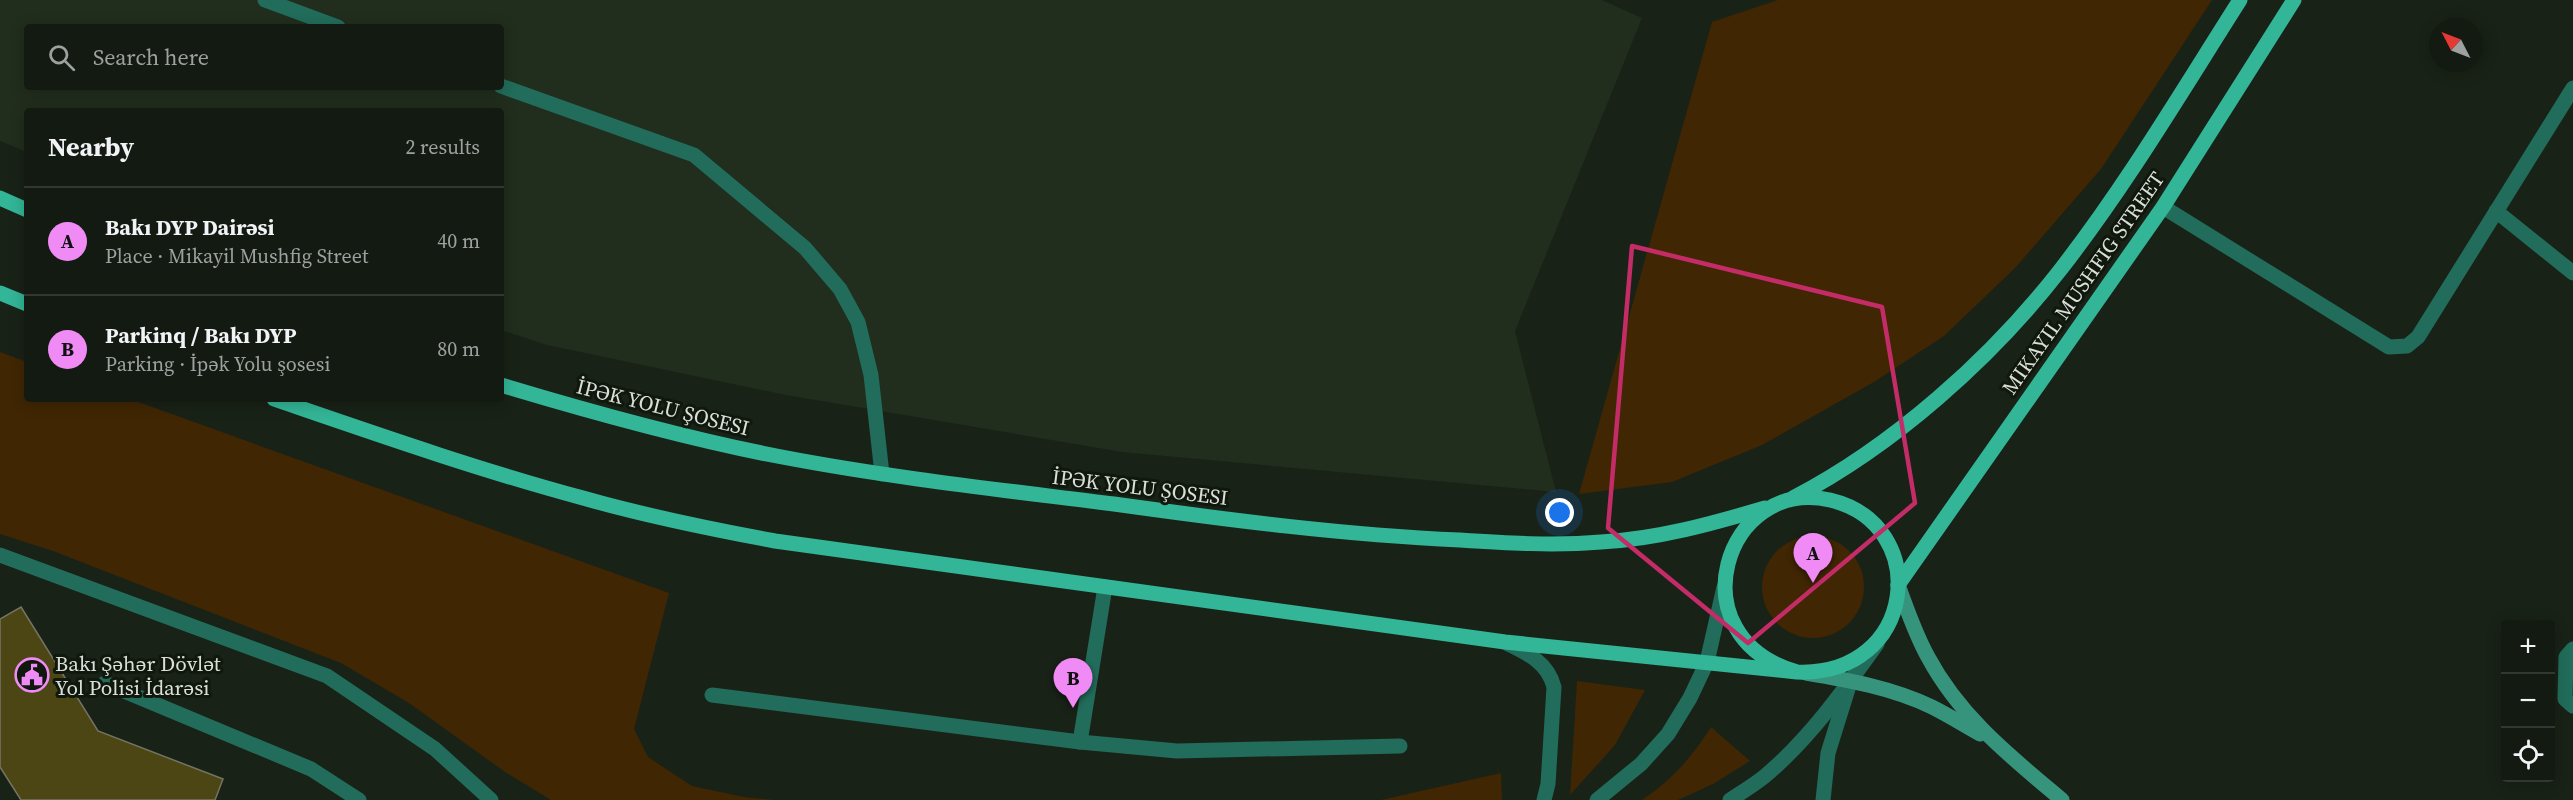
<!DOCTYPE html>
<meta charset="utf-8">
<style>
body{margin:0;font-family:"Source Serif 4",serif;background:#20271f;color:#f1f3f6}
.controls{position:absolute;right:18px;bottom:18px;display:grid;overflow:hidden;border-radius:6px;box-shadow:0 3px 15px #0003}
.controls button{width:54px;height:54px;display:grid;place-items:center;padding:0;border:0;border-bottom:2px solid #323831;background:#131a11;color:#f1f3f6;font:30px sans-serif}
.compass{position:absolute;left:2429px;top:18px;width:54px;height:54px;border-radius:50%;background:#131a11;box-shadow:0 3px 15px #0003;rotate:312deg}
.you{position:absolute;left:1560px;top:513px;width:21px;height:21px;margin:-15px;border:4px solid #fff;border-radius:50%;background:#1a73e8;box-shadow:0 0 0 9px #1a73e833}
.badge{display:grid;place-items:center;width:39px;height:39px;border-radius:50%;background:#f08bf5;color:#111;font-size:20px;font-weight:700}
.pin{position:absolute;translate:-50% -50px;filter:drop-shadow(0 2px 3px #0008)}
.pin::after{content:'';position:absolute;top:32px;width:21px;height:18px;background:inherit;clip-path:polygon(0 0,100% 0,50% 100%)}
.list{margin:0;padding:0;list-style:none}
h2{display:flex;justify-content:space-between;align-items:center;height:78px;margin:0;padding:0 24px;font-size:26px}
h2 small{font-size:20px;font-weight:400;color:#9da19f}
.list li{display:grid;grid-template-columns:39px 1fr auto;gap:18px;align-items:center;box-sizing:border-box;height:108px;padding:0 24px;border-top:2px solid #323831}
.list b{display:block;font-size:22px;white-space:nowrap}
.list p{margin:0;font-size:20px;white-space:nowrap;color:#9da19f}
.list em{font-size:20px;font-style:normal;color:#9da19f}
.icon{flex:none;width:33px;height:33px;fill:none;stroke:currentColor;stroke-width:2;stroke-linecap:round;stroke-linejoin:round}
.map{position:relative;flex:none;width:2573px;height:800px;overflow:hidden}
.search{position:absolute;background:#131a11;box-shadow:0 3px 15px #0003;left:24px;top:24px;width:480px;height:66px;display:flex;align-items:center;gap:15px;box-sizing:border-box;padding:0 21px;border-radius:6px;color:#9da19f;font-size:22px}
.panel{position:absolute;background:#131a11;box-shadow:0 3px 15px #0003;left:24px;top:108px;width:480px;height:294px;border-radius:6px}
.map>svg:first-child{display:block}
.built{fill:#212d1d;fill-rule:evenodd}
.green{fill:#402603}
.building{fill:#4b4614;stroke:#757464;stroke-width:1.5}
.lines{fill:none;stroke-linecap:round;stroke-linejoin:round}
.lane{stroke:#216c5a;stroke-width:15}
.street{stroke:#216c5a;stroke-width:15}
.secondary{stroke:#36947d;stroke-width:15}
.primary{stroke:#33b597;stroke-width:15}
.marked{fill:none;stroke:#c42c68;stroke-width:4.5;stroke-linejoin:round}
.labels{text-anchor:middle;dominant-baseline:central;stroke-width:6;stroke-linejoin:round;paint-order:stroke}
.street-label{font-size:21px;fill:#d9dfd8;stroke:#10180e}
.poi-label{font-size:21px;fill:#d9dfd8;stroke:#10180e;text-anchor:start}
</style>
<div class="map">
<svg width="2573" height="800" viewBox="0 0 2573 800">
<rect width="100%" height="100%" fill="#192217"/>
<path class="built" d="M 0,0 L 1602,0 L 1642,18 L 1515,331 L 1556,492 L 1122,452 L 786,395 L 547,345 L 501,330 L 501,111 L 27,111 L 27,152 L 0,141 ZM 27,27 L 501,27 L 501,87 L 27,87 Z"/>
<g class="green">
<path d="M 1778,0 L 2212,0 L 2101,169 L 2016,267 L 1944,336 L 1874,382 L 1762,445 L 1672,482 L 1579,494 L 1712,22 Z"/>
<path d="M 0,352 L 27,362 L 27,399 L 130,399 L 669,593 L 634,729 L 648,757 L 692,786 L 744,797 L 775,800 L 551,800 L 505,772 L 409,703 L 341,663 L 53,551 L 0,534 Z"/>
<circle cx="1813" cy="587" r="51"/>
<path d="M 1577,681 L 1645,690 L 1615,745 L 1570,795 Z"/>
<path d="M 1711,727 L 1750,761 L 1713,784 L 1678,800 L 1642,800 C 1673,779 1691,758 1711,727 Z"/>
<path d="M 1501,773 L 1502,800 L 1381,800 Z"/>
</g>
<path class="building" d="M 21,607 L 98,731 L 223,779 L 215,800 L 21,800 L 0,767 L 0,619 Z"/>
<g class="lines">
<g class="lane">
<path d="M 265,0 L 338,27"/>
<path d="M 501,86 L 694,155 L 805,248 L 840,289 L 858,322 L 871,375 L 882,474"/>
<path d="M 2496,211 L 2573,273"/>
<path d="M 0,555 L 327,676 L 435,749 L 491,800"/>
<path d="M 1508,644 C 1529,654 1548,663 1554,687 L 1548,784 L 1544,800"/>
<path d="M 2573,649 L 2566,657 L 2565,699 L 2573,706"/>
<path d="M 105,683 L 311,769 L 359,800"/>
<path d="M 712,695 L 1080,742 L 1177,751 L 1400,746"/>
<path d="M 1080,742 L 1105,587"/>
<path d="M 1597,800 L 1641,764 L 1668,734 L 1690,698 L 1707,662 L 1724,587"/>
<path d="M 1730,800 C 1742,792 1754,785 1765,776 C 1809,739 1844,690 1877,644"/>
<path d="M 1823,800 L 1828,753 L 1848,689"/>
</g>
<path class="street" d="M 2163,207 L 2389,347 L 2407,346 L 2418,337 L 2573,88"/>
<g class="secondary">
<path d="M 1898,585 C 1907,609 1915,634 1928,657 C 1960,717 2011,757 2062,800"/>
<path d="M 1806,673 C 1848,680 1893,688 1932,707 C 1948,715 1964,725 1980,734"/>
</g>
<g class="primary">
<path d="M 0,198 L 27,210"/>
<path d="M 0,293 L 27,304"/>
<path d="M 501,385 C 594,413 687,439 782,457 C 892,478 1003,490 1114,504 C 1229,520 1344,535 1460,540 C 1507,543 1554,546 1601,542 C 1657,539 1711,524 1765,508"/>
<path d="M 274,399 C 376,434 479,470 583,498 C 646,516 710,529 775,541 L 1505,642 L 1797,672 C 1917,677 1933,524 1830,500 C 1725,476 1674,637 1797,672"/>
<path d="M 1793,498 C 1893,446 1991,359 2061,269 C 2127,184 2182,91 2240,0"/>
<path d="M 1898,585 L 2163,207 L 2294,0"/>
</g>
</g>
<path class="marked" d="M 1632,246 L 1882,307 L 1915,503 L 1748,643 L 1608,528 Z"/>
<defs>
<g id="civic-ring" transform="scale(1.725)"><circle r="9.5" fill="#10180e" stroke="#f08bf5" stroke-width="1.5"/><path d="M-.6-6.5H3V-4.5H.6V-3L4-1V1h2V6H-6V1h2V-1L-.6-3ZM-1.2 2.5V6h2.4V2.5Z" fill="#f08bf5"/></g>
</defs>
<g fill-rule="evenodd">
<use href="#civic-ring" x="32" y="675"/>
</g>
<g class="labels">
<g class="street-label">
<text transform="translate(2083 283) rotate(-55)">MIKAYIL MUSHFIG STREET</text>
<text transform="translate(663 407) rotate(14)">İPƏK YOLU ŞOSESI</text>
<text transform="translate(1140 487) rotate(7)">İPƏK YOLU ŞOSESI</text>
</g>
<g class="poi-label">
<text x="55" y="663">Bakı Şəhər Dövlət<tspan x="55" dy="24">Yol Polisi İdarəsi</tspan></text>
</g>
</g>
</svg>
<div class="controls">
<button>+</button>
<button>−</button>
<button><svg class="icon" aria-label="locate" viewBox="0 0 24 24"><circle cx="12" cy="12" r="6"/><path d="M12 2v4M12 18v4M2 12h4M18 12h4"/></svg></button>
</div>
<svg class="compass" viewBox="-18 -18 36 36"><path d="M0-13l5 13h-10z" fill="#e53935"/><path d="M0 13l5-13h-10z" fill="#9da19f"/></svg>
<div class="you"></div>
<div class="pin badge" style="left:1813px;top:583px">A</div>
<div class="pin badge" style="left:1073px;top:708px">B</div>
<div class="search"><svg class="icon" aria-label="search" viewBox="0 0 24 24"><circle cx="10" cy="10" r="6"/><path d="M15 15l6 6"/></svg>Search here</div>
<section class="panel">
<h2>Nearby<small>2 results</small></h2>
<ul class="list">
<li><span class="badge">A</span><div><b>Bakı DYP Dairəsi</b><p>Place · Mikayil Mushfig Street</p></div><em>40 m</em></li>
<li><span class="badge">B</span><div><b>Parkinq / Bakı DYP</b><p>Parking · İpək Yolu şosesi</p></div><em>80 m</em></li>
</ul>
</section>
</div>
